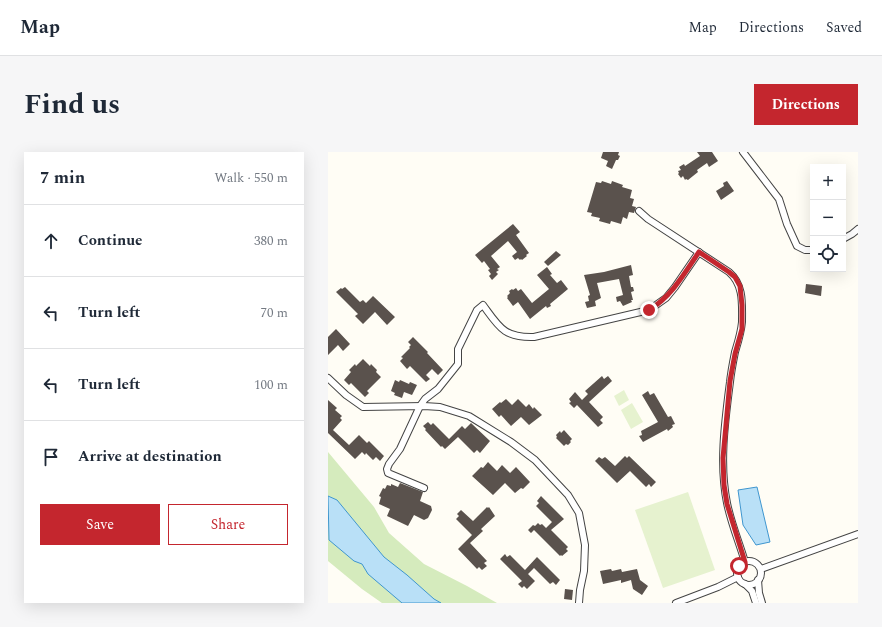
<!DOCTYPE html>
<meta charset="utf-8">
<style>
body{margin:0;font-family:Spectral,serif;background:#f6f6f7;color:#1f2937}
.controls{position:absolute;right:12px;top:12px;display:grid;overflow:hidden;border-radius:0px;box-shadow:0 4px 16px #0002}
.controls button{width:36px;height:36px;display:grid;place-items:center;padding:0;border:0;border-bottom:1px solid #e0e1e3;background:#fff;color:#1f2937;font:20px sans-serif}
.stop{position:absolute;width:12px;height:12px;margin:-9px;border:3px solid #c4262e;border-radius:50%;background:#fff}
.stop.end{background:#c4262e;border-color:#fff;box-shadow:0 1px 4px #0008}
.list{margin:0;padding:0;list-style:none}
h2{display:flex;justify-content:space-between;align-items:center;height:52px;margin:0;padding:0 16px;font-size:17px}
h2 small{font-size:13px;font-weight:400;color:#747a83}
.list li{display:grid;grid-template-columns:26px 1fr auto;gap:12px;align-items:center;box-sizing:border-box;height:72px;padding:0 16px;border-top:1px solid #e0e1e3}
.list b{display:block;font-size:15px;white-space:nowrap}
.list em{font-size:13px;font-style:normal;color:#747a83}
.actions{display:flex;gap:8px;padding:12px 16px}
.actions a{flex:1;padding:9px 0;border:1px solid #c4262e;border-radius:0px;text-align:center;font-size:14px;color:#c4262e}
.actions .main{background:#c4262e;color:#fff}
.icon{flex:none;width:22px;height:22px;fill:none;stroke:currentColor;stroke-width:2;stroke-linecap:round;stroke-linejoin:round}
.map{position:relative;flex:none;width:530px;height:451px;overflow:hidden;border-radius:0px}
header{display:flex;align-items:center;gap:24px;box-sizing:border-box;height:56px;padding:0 20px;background:#fff;border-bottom:1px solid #e0e1e3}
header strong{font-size:19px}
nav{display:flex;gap:22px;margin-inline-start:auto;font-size:14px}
.intro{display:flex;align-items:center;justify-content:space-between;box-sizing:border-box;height:96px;padding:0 24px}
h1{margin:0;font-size:28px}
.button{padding:10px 18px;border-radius:0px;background:#c4262e;color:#fff;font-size:14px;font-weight:700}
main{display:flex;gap:24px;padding:0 24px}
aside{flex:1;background:#fff;border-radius:0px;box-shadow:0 4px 16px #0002}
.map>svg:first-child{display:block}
.green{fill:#d5ebbd}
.pitch{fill:#e6f2cf}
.water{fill:#b9e0f7;stroke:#3f96cf}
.building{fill:#5a524d}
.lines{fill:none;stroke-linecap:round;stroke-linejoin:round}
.minor-casing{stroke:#444;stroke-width:8}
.minor{stroke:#fff;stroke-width:6}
.route{stroke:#c4262e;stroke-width:5}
</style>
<header>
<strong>Map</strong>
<nav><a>Map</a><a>Directions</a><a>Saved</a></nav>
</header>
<div class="intro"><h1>Find us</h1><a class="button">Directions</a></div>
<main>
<aside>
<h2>7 min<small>Walk · 550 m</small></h2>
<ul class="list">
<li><svg class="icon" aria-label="ahead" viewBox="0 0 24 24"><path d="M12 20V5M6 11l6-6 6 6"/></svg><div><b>Continue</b></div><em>380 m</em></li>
<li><svg class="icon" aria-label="left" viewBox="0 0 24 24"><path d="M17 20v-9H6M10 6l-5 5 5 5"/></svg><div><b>Turn left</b></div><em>70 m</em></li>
<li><svg class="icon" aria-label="left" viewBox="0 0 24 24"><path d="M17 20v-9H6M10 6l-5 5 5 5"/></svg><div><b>Turn left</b></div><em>100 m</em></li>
<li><svg class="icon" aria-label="arrive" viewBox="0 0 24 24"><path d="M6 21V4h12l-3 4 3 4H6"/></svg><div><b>Arrive at destination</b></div></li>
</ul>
<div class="actions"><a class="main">Save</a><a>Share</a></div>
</aside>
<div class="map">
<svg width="530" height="451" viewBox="0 0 530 451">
<rect width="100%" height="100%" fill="#fffdf5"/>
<path class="green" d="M 0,300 L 46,355 L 61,381 L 96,412 L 139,434 L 169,451 L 54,451 L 34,437 L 0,409 Z"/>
<g class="pitch">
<path d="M 296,238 L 301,248 L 291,254 L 286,244 Z"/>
<path d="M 304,251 L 315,270 L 303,277 L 293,258 Z"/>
<path d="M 360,340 L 387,418 L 335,436 L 307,358 Z"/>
</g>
<g class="water">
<path d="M 429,335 L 442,390 L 428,393 L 415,373 L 410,338 Z"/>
<path d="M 0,344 L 9,348 L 56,405 L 79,423 L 106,447 L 113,451 L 74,451 L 40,422 L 34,412 L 26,409 L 1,388 Z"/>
</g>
<g class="building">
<path d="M 275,0 L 291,0 L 290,3 L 292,4 L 290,8 L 288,8 L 284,17 L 278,14 L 280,9 L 273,6 Z"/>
<path d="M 369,0 L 384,0 L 390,9 L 381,15 L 379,11 L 369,18 L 370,20 L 360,28 L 358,27 L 357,28 L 355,24 L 353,26 L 350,22 L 351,21 L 350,19 L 353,18 L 351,15 L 356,12 L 357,14 L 372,4 Z"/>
<path d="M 274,29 L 283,32 L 284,29 L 295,33 L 294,35 L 304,38 L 302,46 L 306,47 L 304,54 L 308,55 L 306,61 L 301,60 L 299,67 L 295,65 L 293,72 L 283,69 L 282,72 L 271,69 L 272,66 L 263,64 L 264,61 L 259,60 L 268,30 L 273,31 Z"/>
<path d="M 399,29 L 406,39 L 393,48 L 388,39 L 396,34 L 395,31 Z"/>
<path d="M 185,72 L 192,80 L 188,83 L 201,101 L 198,103 L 199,104 L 194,108 L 193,107 L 192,108 L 190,106 L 187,108 L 184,104 L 189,100 L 180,89 L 163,104 L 172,115 L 169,117 L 171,118 L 168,120 L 170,122 L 164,128 L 161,124 L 163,122 L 160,118 L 162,117 L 156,109 L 154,111 L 147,103 Z"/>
<path d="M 228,99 L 233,103 L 220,114 L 216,110 Z"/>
<path d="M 303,113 L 305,123 L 301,124 L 303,135 L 305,135 L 306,139 L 303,140 L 305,148 L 303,148 L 304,150 L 295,154 L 292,149 L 289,150 L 288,145 L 295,143 L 291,127 L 269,131 L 273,146 L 267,149 L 268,154 L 259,156 L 257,150 L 261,149 L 260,144 L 262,143 L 256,123 L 276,120 Z"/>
<path d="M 219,115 L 224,122 L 222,123 L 229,131 L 233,128 L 240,137 L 222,152 L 223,154 L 219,156 L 218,154 L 202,167 L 190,150 L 185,154 L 179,146 L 180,145 L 179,144 L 182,141 L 181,139 L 184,137 L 185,138 L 188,136 L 190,139 L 193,137 L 204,151 L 221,137 L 209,123 Z"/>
<path d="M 478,132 L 494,134 L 493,144 L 477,141 Z"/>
<path d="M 17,135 L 32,150 L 35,148 L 38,151 L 45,144 L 67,165 L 59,173 L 47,160 L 35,172 L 27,164 L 30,162 L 8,140 L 13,136 L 14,137 Z"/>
<path d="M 8,177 L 22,192 L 15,199 L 10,193 L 0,203 L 0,185 Z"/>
<path d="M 85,185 L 100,200 L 99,201 L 115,218 L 110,223 L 104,217 L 98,223 L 102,227 L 98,230 L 82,214 L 79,217 L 72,209 L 75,206 L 73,205 L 82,196 L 81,195 L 83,193 L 80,190 Z"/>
<path d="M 35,207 L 42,214 L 43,212 L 49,218 L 48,220 L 53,225 L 39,239 L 41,241 L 37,245 L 23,231 L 21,233 L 16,228 L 23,220 L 21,218 L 27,212 L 28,214 Z"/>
<path d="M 274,224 L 276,227 L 280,224 L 284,229 L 261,250 L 275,265 L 272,268 L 275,271 L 270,275 L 249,253 L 246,256 L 241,251 L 243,250 L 241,247 L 247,240 L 254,248 L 260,242 L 257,239 Z"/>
<path d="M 67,228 L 71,230 L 72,228 L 81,232 L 82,230 L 89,233 L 84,243 L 76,240 L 74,246 L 66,243 L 67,241 L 63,239 Z"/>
<path d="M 320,239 L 322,243 L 326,241 L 340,265 L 343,264 L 347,272 L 344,273 L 345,275 L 340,279 L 339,277 L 315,290 L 311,284 L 314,283 L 313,279 L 330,270 L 314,243 Z"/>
<path d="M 178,247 L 184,253 L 190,247 L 198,255 L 201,252 L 205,257 L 206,255 L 214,263 L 201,273 L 193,265 L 183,274 L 173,263 L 171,265 L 164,257 L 172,250 L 173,251 Z"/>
<path d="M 0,248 L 9,256 L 7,258 L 14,264 L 12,266 L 14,268 L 5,278 L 21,293 L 31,283 L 39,291 L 41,289 L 56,304 L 52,309 L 48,305 L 45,308 L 38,301 L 37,303 L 34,300 L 27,307 L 0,281 Z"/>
<path d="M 100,270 L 103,273 L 105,271 L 121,287 L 134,274 L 137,277 L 143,271 L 162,289 L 152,301 L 149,298 L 146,301 L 130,285 L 117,297 L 114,294 L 113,295 L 97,278 L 98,277 L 95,274 Z"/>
<path d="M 236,278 L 244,287 L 242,289 L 243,290 L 240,293 L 238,292 L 236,294 L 228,286 L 229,285 L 228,283 L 232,279 L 233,281 Z"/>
<path d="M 297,304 L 299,306 L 301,304 L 328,330 L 323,335 L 321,332 L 318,335 L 302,319 L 289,331 L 267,309 L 271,305 L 274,307 L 277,305 L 287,314 Z"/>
<path d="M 160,310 L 169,319 L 174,313 L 182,321 L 188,315 L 202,330 L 195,337 L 193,336 L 187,341 L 177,331 L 165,343 L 144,324 L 153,315 L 155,316 Z"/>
<path d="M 72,331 L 95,340 L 92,349 L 103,354 L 104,358 L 100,366 L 96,368 L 86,363 L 80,374 L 59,364 L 62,357 L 51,352 L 53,345 L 51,344 L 55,336 L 57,337 L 59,333 L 63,334 L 63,332 L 70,335 Z"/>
<path d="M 213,344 L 236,367 L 223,378 L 240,395 L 238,397 L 240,399 L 234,404 L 233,403 L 232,404 L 206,378 L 203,381 L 200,378 L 205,373 L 207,374 L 210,371 L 212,373 L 214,372 L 218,376 L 224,370 L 208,354 L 211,351 L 209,349 Z"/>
<path d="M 159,355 L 160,356 L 161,355 L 167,364 L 153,377 L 155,379 L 142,391 L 159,409 L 156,411 L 159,414 L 154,418 L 151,415 L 149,417 L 130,397 L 144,383 L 128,367 L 131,364 L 129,362 L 133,358 L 145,369 Z"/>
<path d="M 177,402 L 179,405 L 182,403 L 197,418 L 209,405 L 232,428 L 228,433 L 225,430 L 222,432 L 206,416 L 200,422 L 207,429 L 199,437 L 196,434 L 194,436 L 190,432 L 194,429 L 172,407 Z"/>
<path d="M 283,417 L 284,419 L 293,417 L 294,420 L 309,417 L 312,428 L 320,434 L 314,443 L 305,437 L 303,428 L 293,431 L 293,428 L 275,432 L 272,419 Z"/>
<path d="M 237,437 L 245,438 L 244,448 L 236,447 Z"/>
</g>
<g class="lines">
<g class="minor-casing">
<g id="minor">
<path d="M 415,0 L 451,47 L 459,72 L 469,94 L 477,98 L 485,98"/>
<path d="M 311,59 L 320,67 L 401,120 C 416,133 414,152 414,170 C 413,181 410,190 407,200 C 405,210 403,220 402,230 C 397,269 391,312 399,351 C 403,371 411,390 417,410"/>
<path d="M 515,87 L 524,82 L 530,77"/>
<path d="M 0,226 L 18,243 L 35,255 L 96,254 L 112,255 L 141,264 L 183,290 L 207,308 L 240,343 L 251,361 L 257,393 L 256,419 L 252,438 L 251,451"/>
<path d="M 96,336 L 60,321 L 59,317 L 61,312 L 72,297 L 92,254 L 97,247 L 110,237 L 130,212 L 130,197 L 149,158 L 155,153 C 171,175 176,186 206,185 L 321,158 L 338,146 L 347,135 L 371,100"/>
<circle cx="421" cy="421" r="12"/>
<path d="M 433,417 L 530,382"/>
<path d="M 430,428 L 431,441 L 434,451"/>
<path d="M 417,432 L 424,439 L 428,451"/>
<path d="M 348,451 L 390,435 L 410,425"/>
</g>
</g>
<use href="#minor" class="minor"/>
</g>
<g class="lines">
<path class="route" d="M 321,158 C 344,144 356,122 371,100 L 401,120 L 407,125 L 412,134 L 414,153 L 414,177 L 407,202 L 402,229 L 395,306 L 396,333 L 399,352 L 417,410 L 411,414"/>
</g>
</svg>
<div class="controls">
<button>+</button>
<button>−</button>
<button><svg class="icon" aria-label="locate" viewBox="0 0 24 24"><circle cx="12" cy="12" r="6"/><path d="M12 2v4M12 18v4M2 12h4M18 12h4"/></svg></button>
</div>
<div class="stop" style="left:411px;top:414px"></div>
<div class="stop end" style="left:321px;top:158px"></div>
</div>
</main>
